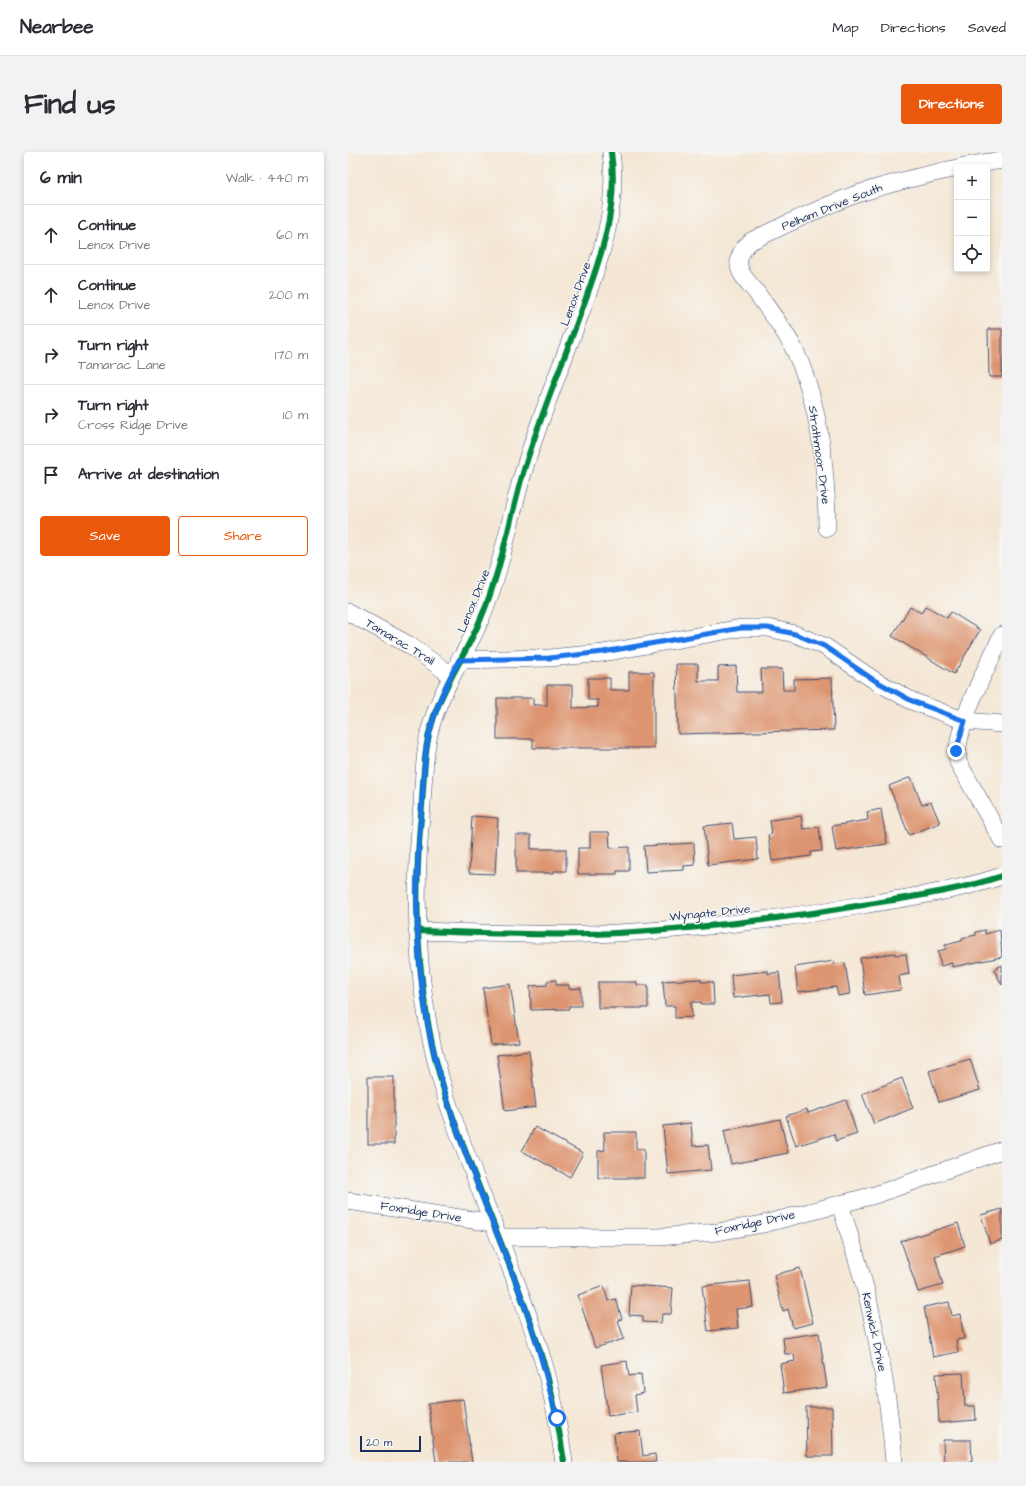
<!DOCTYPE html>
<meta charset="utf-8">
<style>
body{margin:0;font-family:"Architects Daughter",sans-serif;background:#f2f2f3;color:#2b2b33}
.controls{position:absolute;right:12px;top:12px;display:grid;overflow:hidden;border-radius:4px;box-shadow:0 2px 6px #0003}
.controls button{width:36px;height:36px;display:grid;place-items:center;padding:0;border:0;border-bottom:1px solid #e1e1e2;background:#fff;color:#2b2b33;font:20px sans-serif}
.scale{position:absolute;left:12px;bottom:10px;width:61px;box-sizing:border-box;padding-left:4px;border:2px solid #1b2f5e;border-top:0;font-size:11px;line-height:14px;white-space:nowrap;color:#1b2f5e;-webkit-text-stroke:3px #f6f6f2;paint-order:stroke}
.stop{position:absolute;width:12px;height:12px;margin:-9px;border:3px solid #1a73e8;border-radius:50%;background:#fff}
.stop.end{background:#1a73e8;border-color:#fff;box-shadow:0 1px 4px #0008}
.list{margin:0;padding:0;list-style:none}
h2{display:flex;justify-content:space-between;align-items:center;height:52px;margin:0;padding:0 16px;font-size:17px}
h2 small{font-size:13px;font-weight:400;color:#7c7c81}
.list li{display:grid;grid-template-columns:26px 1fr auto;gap:12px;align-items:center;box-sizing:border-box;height:60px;padding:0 16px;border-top:1px solid #e1e1e2}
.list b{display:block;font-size:15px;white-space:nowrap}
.list p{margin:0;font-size:13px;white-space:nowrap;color:#7c7c81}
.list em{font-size:13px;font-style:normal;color:#7c7c81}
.actions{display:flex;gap:8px;padding:12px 16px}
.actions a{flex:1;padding:9px 0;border:1px solid #ea580c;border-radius:4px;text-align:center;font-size:14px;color:#ea580c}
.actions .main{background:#ea580c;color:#fff}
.icon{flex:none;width:22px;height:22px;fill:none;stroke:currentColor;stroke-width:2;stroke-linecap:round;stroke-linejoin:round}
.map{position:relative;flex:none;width:654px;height:1310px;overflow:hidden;border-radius:4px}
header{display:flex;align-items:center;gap:24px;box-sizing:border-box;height:56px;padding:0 20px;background:#fff;border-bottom:1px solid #e1e1e2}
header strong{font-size:19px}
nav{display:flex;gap:22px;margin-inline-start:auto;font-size:14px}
.intro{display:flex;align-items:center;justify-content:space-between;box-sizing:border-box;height:96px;padding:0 24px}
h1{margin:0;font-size:28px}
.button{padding:10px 18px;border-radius:4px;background:#ea580c;color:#fff;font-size:14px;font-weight:700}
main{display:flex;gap:24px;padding:0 24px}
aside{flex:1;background:#fff;border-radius:4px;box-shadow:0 2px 6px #0003}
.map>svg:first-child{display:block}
.building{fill:#dd9470}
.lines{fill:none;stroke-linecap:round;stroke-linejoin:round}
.street-casing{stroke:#3c4b70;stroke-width:18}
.street{stroke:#fff;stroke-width:17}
.cycleway-casing{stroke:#f6f6f2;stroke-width:8}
.cycleway{stroke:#00873e;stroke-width:6}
.route{stroke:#1a73e8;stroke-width:5}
.labels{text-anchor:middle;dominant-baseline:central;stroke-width:3;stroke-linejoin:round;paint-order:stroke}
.street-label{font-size:12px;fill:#1b2f5e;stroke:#f6f6f2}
</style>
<header>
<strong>Nearbee</strong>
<nav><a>Map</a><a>Directions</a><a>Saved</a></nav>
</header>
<div class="intro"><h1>Find us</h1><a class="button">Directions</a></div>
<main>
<aside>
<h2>6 min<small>Walk · 440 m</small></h2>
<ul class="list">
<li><svg class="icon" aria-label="ahead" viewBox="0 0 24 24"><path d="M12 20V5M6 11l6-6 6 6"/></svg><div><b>Continue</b><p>Lenox Drive</p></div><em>60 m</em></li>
<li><svg class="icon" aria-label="ahead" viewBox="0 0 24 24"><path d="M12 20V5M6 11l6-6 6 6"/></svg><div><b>Continue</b><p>Lenox Drive</p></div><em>200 m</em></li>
<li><svg class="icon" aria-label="right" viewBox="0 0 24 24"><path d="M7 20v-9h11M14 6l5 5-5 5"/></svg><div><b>Turn right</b><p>Tamarac Lane</p></div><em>170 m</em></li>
<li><svg class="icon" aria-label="right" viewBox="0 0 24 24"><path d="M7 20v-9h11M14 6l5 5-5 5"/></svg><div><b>Turn right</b><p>Cross Ridge Drive</p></div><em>10 m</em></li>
<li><svg class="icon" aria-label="arrive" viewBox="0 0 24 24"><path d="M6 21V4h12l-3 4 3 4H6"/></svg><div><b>Arrive at destination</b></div></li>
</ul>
<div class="actions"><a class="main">Save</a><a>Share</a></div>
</aside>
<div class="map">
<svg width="654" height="1310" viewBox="0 0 654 1310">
<rect width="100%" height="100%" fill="#f6f6f2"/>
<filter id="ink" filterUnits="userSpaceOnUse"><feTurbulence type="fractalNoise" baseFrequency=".025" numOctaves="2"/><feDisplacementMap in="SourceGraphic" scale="8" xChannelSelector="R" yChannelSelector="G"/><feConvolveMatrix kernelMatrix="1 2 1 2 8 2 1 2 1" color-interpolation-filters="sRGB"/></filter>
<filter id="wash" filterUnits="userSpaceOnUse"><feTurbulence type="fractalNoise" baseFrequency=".012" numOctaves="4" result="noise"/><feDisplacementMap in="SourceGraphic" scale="16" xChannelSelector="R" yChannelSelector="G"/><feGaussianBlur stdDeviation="0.9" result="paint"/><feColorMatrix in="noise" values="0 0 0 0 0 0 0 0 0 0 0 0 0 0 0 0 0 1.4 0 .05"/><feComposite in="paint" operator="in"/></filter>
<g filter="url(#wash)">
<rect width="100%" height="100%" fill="#f5e7d5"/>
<g id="blocks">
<g class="building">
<path d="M 640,177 L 654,177 L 654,225 L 641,225 Z"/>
<path d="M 578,454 L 599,466 L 603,460 L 632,478 L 606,522 L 544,484 L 562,455 L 573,461 Z"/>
<path d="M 328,512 L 350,512 L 350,529 L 370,529 L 370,515 L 388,514 L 389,540 L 414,540 L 413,517 L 434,517 L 435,538 L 446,538 L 446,527 L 484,526 L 486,578 L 330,582 Z"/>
<path d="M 281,520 L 306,520 L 306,596 L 185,596 L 185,587 L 149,587 L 149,546 L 185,546 L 185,553 L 199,553 L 199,533 L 225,533 L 225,556 L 250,555 L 250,548 L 240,548 L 240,526 L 262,526 L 262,538 L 281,538 Z"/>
<path d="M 563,625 L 574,653 L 583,650 L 592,671 L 561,683 L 541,634 Z"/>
<path d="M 533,657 L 539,692 L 488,699 L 484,674 L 520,668 L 519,660 Z"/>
<path d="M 124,664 L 150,666 L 147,722 L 121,721 Z"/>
<path d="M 453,664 L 455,677 L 471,675 L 474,699 L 463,700 L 463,704 L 424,709 L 420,683 L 424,682 L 422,668 Z"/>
<path d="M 384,671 L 386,687 L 408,685 L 410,707 L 360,713 L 356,674 Z"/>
<path d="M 242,680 L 261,680 L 262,696 L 281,695 L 281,719 L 269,719 L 269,722 L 230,722 L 230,696 L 242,696 Z"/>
<path d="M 168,683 L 183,683 L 183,697 L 218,697 L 218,719 L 206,719 L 206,721 L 168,721 Z"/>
<path d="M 346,691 L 347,713 L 336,714 L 336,718 L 298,720 L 296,694 Z"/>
<path d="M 637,778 L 637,782 L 652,778 L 654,805 L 604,815 L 604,811 L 593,814 L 590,799 L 598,797 L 597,793 L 614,789 L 614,786 L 628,783 L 628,780 Z"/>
<path d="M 547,801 L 547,803 L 558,802 L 561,822 L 551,824 L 553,838 L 517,843 L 512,806 Z"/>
<path d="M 486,809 L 486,812 L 497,811 L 502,842 L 490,844 L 488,835 L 450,840 L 447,815 Z"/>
<path d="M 654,813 L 654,833 L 646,818 Z"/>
<path d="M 420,819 L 420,822 L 431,820 L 434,850 L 423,851 L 422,842 L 385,846 L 383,823 Z"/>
<path d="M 353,827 L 353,830 L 365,830 L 366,852 L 353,852 L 353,850 L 343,850 L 344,865 L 327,866 L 327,854 L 317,854 L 315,829 Z"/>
<path d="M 208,828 L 208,833 L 221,833 L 221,837 L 233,836 L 233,854 L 221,854 L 221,857 L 183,858 L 182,834 L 199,833 L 199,829 Z"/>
<path d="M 250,830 L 289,830 L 289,833 L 300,833 L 300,856 L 250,856 Z"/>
<path d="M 162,832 L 171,890 L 143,893 L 135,836 Z"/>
<path d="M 181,899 L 188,955 L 157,959 L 149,903 Z"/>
<path d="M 622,907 L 632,938 L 591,950 L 581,919 Z"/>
<rect x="20" y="925" width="26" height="67"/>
<path d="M 554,926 L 565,956 L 526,972 L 514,942 Z"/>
<path d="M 498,948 L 509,982 L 488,989 L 486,982 L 448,994 L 438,964 L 459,957 L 460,961 Z"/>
<path d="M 432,967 L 440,1001 L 383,1012 L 376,979 Z"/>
<path d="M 343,971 L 345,994 L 360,993 L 363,1018 L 320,1022 L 315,974 Z"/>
<path d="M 187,975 L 235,1001 L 222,1025 L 174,999 Z"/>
<path d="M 256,980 L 288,980 L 288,997 L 296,997 L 296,1026 L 250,1026 L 250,999 L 257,998 Z"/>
<path d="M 654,1057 L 654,1088 L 642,1092 L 633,1063 Z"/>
<path d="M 610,1071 L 617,1094 L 587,1104 L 595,1133 L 570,1140 L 553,1089 Z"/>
<path d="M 452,1116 L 465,1171 L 445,1176 L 440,1157 L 435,1159 L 426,1123 Z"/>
<path d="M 402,1129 L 405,1155 L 388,1157 L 390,1176 L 360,1179 L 354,1134 Z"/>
<path d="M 283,1133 L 325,1136 L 323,1162 L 314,1162 L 313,1171 L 295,1170 L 295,1164 L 281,1163 Z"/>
<path d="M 256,1134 L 260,1149 L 268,1147 L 274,1167 L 270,1168 L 276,1187 L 247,1196 L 230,1143 Z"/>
<path d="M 601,1150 L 604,1164 L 612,1162 L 616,1187 L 608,1188 L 610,1200 L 585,1205 L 576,1155 Z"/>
<path d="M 471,1181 L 479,1235 L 436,1241 L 432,1212 L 447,1209 L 446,1202 L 437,1202 L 435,1186 Z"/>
<path d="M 279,1209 L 281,1224 L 293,1222 L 295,1241 L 287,1243 L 289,1260 L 260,1264 L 253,1213 Z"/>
<path d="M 615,1221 L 617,1254 L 627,1254 L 628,1268 L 591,1271 L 588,1222 Z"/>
<path d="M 115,1247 L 124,1310 L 88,1310 L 80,1252 Z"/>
<path d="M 458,1255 L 484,1255 L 485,1304 L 459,1304 Z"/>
<path d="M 292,1279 L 295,1304 L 307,1302 L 308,1310 L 269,1310 L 266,1281 Z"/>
<path d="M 595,1288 L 623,1288 L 624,1310 L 596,1310 Z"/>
</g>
</g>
</g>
<g filter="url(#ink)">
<use href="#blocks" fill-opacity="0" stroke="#3c4b70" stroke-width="1"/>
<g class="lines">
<g class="street-casing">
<g id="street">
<path d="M 612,15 L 654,8"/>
<path d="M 479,376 C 479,319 471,245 444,193 C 434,174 420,157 408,140 C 403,133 395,126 392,118 C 388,106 394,97 403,89 C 439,72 474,54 512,41 C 544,31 576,23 609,16"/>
<path d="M 0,460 L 61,493 L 103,523"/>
<path d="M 654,483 C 640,514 605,577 610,610 L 654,688"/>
<path d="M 111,508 L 201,506 L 255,501 L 393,476 L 420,476 L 447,482 L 476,494 L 526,528 L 564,549 L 617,569 L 654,572"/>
<path d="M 69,779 C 141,781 214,785 287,780 C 363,775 440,766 515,753 C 562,745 609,739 654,724"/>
<path d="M 0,1049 L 145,1071"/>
<path d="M 492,1052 C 502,1085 513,1118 521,1151 C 533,1204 542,1256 546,1310"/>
<path d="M 151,1085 L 311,1085 L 369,1080 L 415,1072 L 527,1043 L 654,998"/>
<path d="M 216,1310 C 211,1276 205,1242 195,1209 C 168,1119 127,1034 98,945 C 68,850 64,752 74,653 C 75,633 76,612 79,592 C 87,543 115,510 133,466 C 153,419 161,370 175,321 C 191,267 214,213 233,160 C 252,108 271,56 263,0"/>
</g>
</g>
<use href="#street" class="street"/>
<g class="cycleway-casing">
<g id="cycleway">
<path d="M 69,779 C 141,781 214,785 287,780 C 363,775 440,766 515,753 C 562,745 609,739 654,724"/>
<path d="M 216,1310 C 211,1276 205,1242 195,1209 C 168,1119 127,1034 98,945 C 68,850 64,752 74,653 C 75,633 76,612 79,592 C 87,543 115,510 133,466 C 153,419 161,370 175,321 C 191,267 214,213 233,160 C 252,108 271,56 263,0"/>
</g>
</g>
<use href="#cycleway" class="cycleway"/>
</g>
</g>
<g class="lines" filter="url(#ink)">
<path class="route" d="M 209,1266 C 198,1223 187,1180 171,1138 C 139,1054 101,971 82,884 C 67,811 66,737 73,664 C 75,640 75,616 79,593 C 84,563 97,534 111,508 L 201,506 L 255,500 L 393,476 L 420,476 L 447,482 L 476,494 L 526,528 L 564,549 L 617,569 L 608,599"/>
</g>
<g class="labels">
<g class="street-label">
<text transform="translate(484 55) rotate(-22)">Pelham Drive South</text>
<text transform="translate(228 142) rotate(-70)">Lenox Drive</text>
<text transform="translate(471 303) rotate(82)">Strathmoor Drive</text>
<text transform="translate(126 449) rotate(-68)">Lenox Drive</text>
<text transform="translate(52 490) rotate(31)">Tamarac Trail</text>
<text transform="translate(362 761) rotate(-6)">Wyngate Drive</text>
<text transform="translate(73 1060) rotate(9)">Foxridge Drive</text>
<text transform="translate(407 1071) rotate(-12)">Foxridge Drive</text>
<text transform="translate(526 1180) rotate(78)">Kenwick Drive</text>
</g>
</g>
</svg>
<div class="controls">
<button>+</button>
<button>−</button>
<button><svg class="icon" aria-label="locate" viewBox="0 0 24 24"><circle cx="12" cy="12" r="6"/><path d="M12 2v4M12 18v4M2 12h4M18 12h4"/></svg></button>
</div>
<div class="scale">20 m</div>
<div class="stop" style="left:209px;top:1266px"></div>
<div class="stop end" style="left:608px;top:599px"></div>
</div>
</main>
